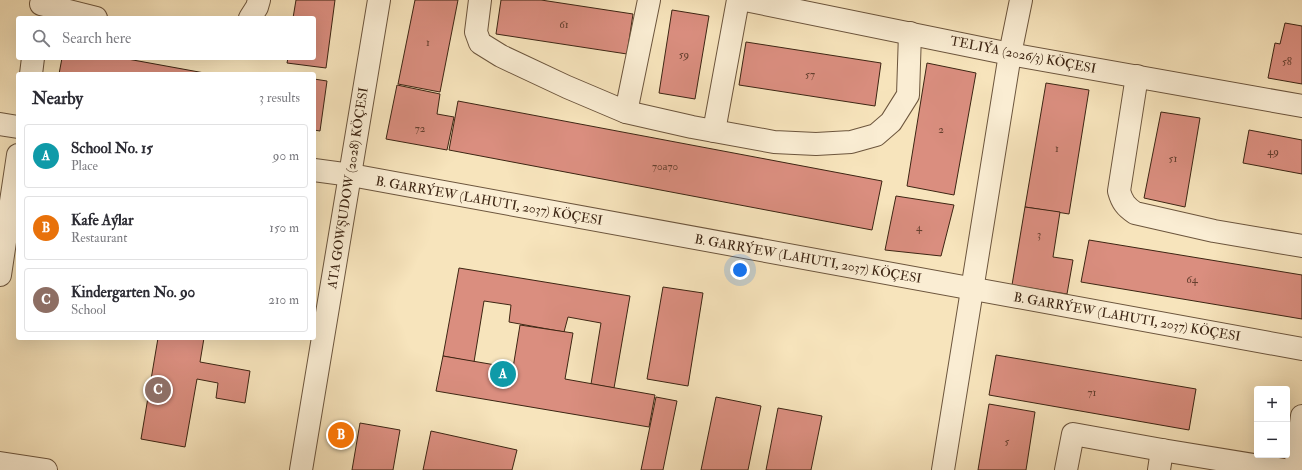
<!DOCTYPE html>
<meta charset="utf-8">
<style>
body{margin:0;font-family:"IM FELL Double Pica",serif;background:#f2f2f3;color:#2b2b33}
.controls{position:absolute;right:12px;bottom:12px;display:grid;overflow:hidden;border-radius:4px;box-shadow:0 4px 16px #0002}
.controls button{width:36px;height:36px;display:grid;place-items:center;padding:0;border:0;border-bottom:1px solid #e1e1e2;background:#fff;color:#2b2b33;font:20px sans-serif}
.you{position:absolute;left:740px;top:270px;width:14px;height:14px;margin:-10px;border:3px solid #fff;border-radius:50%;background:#1a73e8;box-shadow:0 0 0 6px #1a73e833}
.badge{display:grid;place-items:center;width:26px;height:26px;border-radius:50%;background:#7c3aed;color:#fff;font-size:13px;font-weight:700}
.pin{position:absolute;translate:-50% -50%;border:2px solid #fff;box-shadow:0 1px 4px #0006}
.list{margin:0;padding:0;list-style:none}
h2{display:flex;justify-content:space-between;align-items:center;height:52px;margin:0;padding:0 16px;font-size:17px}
h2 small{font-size:13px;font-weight:400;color:#7c7c81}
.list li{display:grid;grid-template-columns:26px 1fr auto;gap:12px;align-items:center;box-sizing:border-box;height:64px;margin:0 8px 8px;padding:0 8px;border:1px solid #e1e1e2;border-radius:4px}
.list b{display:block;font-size:15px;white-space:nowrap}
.list p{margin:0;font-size:13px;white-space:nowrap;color:#7c7c81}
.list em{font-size:13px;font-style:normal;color:#7c7c81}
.icon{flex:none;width:22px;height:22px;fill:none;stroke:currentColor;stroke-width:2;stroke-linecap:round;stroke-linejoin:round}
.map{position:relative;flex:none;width:1302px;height:470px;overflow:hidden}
.search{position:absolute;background:#fff;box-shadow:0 4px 16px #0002;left:16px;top:16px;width:300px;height:44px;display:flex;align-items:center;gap:10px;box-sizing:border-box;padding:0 14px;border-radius:4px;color:#7c7c81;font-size:15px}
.panel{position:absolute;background:#fff;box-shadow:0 4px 16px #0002;left:16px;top:72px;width:300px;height:268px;border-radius:4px}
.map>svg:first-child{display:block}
.building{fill:#da8e7f;stroke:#3d2513}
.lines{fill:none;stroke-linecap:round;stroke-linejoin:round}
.minor-casing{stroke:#6c553d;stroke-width:24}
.minor{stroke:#faedd3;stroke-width:22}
.labels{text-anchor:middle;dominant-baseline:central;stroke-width:3;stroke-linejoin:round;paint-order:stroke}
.number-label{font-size:11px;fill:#643f2e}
.street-label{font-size:13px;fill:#3d2513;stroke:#faedd3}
</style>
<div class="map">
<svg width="1302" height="470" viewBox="0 0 1302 470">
<rect width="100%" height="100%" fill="#f7e4bc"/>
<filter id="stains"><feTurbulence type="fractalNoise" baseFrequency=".005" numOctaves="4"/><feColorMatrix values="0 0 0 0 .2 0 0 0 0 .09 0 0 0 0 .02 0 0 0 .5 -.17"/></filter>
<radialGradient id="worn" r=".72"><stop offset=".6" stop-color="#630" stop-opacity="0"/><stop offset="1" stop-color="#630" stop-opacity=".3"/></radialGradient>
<g class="building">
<path d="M 296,0 L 335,0 L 326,68 L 287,63 L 288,58 L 314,58 L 314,18 L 293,18 Z"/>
<path d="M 415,0 L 458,0 L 440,92 L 398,84 Z"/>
<path d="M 501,0 L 541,0 L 633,14 L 627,54 L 496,34 Z"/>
<path d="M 672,10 L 709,16 L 695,99 L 659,93 Z"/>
<path d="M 1285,23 L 1302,26 L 1302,84 L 1268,78 L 1275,43 L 1280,44 Z"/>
<path d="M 746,42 L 881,63 L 875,106 L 739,85 Z"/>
<path d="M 62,58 L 122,58 L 210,74 L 59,74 Z"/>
<path d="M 927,63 L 976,73 L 954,195 L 907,186 Z"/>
<path d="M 314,79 L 327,81 L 320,131 L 314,130 Z"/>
<path d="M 1046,83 L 1089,90 L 1069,214 L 1025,207 Z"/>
<path d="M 397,85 L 440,94 L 437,114 L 454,117 L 447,150 L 386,139 Z"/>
<path d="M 458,101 L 882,181 L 872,230 L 449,150 Z"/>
<path d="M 1161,112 L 1200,118 L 1185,207 L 1144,198 Z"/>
<path d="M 1249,130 L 1302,140 L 1302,174 L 1243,163 Z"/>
<path d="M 896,196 L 954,205 L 941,256 L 885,250 Z"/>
<path d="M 1025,207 L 1060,212 L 1053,257 L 1073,260 L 1067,294 L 1012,285 Z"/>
<path d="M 1089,240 L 1302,275 L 1302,319 L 1081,282 Z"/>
<path d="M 459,268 L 630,296 L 614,388 L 591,384 L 601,323 L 568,317 L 564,332 L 509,322 L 511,305 L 484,301 L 474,362 L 443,356 Z"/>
<path d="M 663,287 L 703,293 L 688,386 L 647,379 Z"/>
<path d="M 520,325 L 573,333 L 565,379 L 655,395 L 649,427 L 436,391 L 443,356 L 513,368 Z"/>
<path d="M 158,338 L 204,338 L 200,362 L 250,371 L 245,403 L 216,398 L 218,383 L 197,379 L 185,447 L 141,439 Z"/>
<path d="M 996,355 L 1196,389 L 1189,430 L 989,395 Z"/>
<path d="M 656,397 L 677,401 L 663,470 L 641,470 Z"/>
<path d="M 716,397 L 761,406 L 748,470 L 701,470 Z"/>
<path d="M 989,404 L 1035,412 L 1026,470 L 978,470 Z"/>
<path d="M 778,408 L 822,416 L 811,470 L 766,470 Z"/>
<path d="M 360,423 L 400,430 L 393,470 L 352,470 Z"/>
<path d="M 431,431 L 517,450 L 512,470 L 423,470 Z"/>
</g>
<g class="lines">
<g class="minor-casing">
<g id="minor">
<path d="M 480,0 L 476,32 L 480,43 L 501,56 L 567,87 L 626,112 L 692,127 L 774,142 L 816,144 L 851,142 L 876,135 L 891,122 L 908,95 L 910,33"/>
<path d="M 745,0 L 1010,54 L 1302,106"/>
<path d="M 41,4 L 96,18"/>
<path d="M 250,18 L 257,7 L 259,0"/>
<path d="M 31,74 L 33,58"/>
<path d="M 1137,76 L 1119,191 C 1122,202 1126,207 1135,213 L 1214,231 L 1302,246"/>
<path d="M 626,112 L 649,0"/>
<path d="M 0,124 L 18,127"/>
<path d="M 714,131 L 738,0"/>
<path d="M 314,170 L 351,175 L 1302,349"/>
<path d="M 0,275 L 18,155"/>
<path d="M 0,463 L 46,470"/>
<path d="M 301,470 L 379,0"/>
<path d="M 943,470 L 1010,54 L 1021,0"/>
<path d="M 1066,470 L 1073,434 L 1162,450 L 1284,470"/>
<path d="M 1159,470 L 1162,450"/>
<path d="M 1295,470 L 1302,416"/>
</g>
</g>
<use href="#minor" class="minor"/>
</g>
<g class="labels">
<g class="number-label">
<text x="564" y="24">61</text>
<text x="428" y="42">1</text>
<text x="684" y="54">59</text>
<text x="1287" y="61">58</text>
<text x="810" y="74">57</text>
<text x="420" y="128">72</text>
<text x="941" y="129">2</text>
<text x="1057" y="148">1</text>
<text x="1273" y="151">49</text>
<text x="1173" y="158">51</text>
<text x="665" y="166">70а70</text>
<text x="919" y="227">4</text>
<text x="1039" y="234">3</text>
<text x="1192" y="279">64</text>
<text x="1092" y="392">71</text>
<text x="1007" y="441">5</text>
</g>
<g class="street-label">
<text transform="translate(1023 55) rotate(11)">TELIÝA (2026/3) KÖÇESI</text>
<text transform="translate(348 188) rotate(-81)">ATA GOWŞUDOW (2028) KÖÇESI</text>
<text transform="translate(489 201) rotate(10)">B. GARRÝEW (LAHUTI, 2037) KÖÇESI</text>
<text transform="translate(808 259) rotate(10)">B. GARRÝEW (LAHUTI, 2037) KÖÇESI</text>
<text transform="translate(1127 317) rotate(10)">B. GARRÝEW (LAHUTI, 2037) KÖÇESI</text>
</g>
</g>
<rect width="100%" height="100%" filter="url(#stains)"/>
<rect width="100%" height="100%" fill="url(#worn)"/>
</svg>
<div class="controls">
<button>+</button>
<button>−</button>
</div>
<div class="you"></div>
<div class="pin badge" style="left:503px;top:374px;background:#0f9aa8">A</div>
<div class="pin badge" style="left:341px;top:435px;background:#e8710a">B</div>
<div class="pin badge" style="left:158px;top:390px;background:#8d6e63">C</div>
<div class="search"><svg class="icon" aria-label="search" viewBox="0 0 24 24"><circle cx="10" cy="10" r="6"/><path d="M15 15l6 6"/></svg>Search here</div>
<section class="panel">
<h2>Nearby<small>3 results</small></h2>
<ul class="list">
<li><span class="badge" style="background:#0f9aa8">A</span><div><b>School No. 15</b><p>Place</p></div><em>90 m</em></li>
<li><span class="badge" style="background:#e8710a">B</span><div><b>Kafe Aýlar</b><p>Restaurant</p></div><em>150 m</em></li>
<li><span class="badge" style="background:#8d6e63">C</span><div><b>Kindergarten No. 90</b><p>School</p></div><em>210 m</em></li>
</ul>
</section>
</div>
